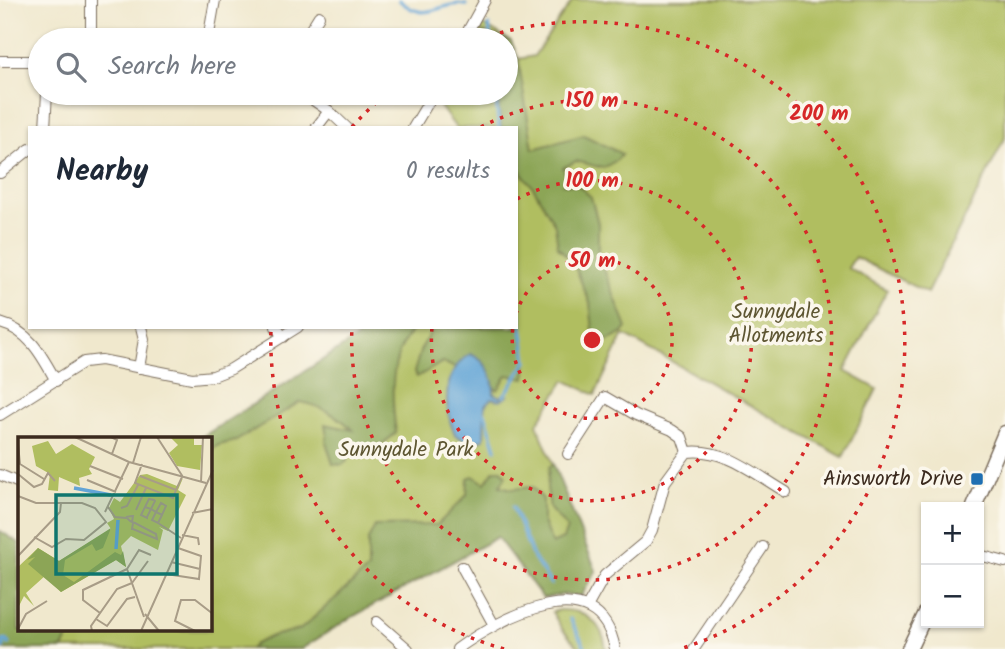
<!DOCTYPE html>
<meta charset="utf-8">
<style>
body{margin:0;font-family:Kalam,sans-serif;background:#f6f6f7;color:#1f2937}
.controls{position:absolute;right:21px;bottom:21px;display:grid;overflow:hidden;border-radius:0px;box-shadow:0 2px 5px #0004}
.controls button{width:63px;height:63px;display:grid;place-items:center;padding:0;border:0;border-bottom:2px solid #e0e1e3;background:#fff;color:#1f2937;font:35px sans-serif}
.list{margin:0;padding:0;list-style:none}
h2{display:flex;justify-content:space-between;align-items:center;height:91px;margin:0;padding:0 28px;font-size:30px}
h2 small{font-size:23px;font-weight:400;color:#747a83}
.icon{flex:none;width:38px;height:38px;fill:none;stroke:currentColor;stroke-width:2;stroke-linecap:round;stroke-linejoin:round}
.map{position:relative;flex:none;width:1005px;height:649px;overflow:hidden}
.search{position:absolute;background:#fff;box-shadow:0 2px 5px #0004;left:28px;top:28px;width:490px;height:77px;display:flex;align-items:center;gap:18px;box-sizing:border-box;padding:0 24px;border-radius:38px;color:#747a83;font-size:26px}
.panel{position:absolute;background:#fff;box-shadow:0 2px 5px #0004;left:28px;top:126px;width:490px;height:203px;border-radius:0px}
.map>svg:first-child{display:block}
.green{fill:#b0be60;stroke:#76743f;stroke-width:2}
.forest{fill:#8ca556;stroke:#64683a;stroke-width:2}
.water{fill:#62a4d6;stroke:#4e677a;stroke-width:2}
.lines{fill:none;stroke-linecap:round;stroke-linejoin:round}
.stream{stroke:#62a4d6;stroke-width:3.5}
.street-casing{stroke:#7a6c5b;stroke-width:12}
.secondary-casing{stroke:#7a6c5b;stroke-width:17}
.street{stroke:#fff;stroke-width:10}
.secondary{stroke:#fff;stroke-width:14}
.ring{fill:none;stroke:#d62828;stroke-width:3.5;stroke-dasharray:3.5 7}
.poi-dot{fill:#1f6fb2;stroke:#fbf7ec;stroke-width:2.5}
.labels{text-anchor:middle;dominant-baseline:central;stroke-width:7;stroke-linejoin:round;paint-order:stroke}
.park-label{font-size:21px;fill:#5e5632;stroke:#fbf7ec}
.poi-label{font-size:21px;fill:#3b2a1e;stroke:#fbf7ec;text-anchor:end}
.inset-river{fill:none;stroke:#62a4d6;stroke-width:3.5}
.inset-road{fill:none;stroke:#a89c87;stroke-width:2}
.view{fill:#0f766e;fill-opacity:0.15;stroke:#0f766e;stroke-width:3.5}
.inset-edge{fill:none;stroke:#3b2a1e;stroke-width:3.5}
.centre{fill:#d62828;stroke:#fbf7ec;stroke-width:3.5}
.ring-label{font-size:21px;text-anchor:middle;font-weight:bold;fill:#d62828;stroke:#fbf7ec;stroke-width:7;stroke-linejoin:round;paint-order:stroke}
</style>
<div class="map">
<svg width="1005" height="649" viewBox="0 0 1005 649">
<rect width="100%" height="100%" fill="#fbf7ec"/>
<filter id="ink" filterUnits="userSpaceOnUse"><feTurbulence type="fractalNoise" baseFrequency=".0143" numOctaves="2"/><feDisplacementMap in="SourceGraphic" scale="14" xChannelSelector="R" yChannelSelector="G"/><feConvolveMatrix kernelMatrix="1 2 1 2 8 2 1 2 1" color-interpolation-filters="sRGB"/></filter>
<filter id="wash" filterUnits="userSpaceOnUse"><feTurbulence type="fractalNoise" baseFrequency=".00686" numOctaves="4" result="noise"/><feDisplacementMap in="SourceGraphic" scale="28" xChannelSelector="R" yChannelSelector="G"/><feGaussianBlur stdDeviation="1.57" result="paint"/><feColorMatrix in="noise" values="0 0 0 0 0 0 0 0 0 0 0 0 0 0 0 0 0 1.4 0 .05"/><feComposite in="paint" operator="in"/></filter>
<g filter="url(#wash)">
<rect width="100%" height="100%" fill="#f0e8cd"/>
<g class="green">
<path d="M 573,0 L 1005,0 L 1005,138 L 927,293 L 855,257 L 848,268 L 887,290 L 845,371 L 877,389 L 843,457 L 624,335 L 595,395 L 565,380 L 537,424 L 596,571 L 581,596 L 565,594 L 543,598 L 497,537 L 350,618 L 301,649 L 0,649 L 0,531 L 19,543 L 19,630 L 210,630 L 210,439 L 199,439 L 374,327 L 516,327 L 516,128 L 456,128 L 439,105 L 446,93 L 506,93 L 506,40 L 475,40 L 483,25 L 511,41 L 518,59 L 534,56 Z"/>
<path d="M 560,610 C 586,609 603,624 606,649 L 580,649 L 562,629 L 552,612 Z"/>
</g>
<g class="forest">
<path d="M 483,32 L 511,41 L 518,59 L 533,149 L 584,135 L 622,154 L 617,160 L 603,168 L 576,161 L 563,168 L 569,182 L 564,184 L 579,186 L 591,197 L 598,223 L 598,254 L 627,328 L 622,334 L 607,341 L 593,330 L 590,303 L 573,262 L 558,247 L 555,225 L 533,187 L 516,166 L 516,128 L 501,128 L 498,103 L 493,93 L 506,93 L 506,40 L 478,40 Z"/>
<path d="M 516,313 C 524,330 529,358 525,378 L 507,375 L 498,390 L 443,362 L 417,377 L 414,372 L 421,349 L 433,327 L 516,327 Z"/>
<path d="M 374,327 L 415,327 C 388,356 391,396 396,433 L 381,445 L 367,449 L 361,446 L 352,446 L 347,451 L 347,461 L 342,465 L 333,464 L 326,442 L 327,436 L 325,424 L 353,430 C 340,417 317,404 300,402 L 236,441 L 219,445 L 210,451 L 210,439 L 199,439 Z"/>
<path d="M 553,464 L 596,571 L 581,596 L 565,594 L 543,598 L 497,537 L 350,618 L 301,649 L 250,649 L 255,644 L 272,636 L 301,629 L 368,569 L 368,540 L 375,526 L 437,525 L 467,495 L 468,478 L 473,476 L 485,483 L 494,470 L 502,470 L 506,476 L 500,486 L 513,489 L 532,487 L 543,499 L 543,522 L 552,544 L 563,539 L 567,528 L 550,509 L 547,487 L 549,467 Z"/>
<path d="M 0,531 L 19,543 L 19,630 L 71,630 L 63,649 L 0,649 Z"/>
</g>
<path class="water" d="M 470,354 C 487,360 494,377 494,394 L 501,397 L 505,393 L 508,396 L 500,400 L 492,398 L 485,405 L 484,439 L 470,443 L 455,435 C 443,407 442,372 470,354 Z"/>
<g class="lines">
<g class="stream">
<path d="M 399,0 C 428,26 439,0 466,5"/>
<path d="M 489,25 L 491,40"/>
<path d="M 495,93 L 499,128"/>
<path d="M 504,396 L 527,361 L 516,290"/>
<path d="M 485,413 L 496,449"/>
<path d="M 513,507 L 533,557 L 551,584"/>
<path d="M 570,619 L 586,649"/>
<path d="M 0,648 L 4,646 L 3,640 L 6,640 L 9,644"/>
</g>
</g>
</g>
<g filter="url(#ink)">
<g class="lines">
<g class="street-casing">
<g id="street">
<path d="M 91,40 L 91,0"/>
<path d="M 208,40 L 215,0"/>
<path d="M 304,40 L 319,16"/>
<path d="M 463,40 L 485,0"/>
<path d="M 0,61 L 40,61"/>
<path d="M 303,93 L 329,111 L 347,128"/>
<path d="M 45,128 L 47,93"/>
<path d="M 316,128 L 329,111"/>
<path d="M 413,128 L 434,93"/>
<path d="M 0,173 L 30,149"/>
<path d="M 0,323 C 30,331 42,356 56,381"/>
<path d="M 276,327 L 283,337"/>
<path d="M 139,368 L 144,339 L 141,327"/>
<path d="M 0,415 L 84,362 L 101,360 L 192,378 L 213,376 L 231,369 L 298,327"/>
<path d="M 568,454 L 605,397 L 636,415 L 672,430 L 682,437 L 687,452"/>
<path d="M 0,475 L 19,483"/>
<path d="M 979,555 L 1005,562"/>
<path d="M 462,567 L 494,625"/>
<path d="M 587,607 L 605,575 L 646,541 L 652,530 L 665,482 L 687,452 C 724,447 755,474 786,492"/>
<path d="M 377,622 L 408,649"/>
<path d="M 457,649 C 500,618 599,564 615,649"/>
<path d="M 694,649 L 763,547"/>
</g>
</g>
<g class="secondary-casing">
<g id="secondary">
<path d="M 974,507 L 1005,433"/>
<path d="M 909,649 L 926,613"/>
</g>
</g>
<use href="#street" class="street"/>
<use href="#secondary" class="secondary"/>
</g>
</g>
<g class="ring">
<path d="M516 314A80 80 0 1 1 513 327"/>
<path d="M517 199A160 160 0 1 1 432 327"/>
<path d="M481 127A240 240 0 1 1 352 327"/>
<path d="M504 649A321 321 0 0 1 271 329M352 127A321 321 0 0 1 386 94M480 39A321 321 0 1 1 680 649"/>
</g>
<rect class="poi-dot" x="970" y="472" width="14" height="14" rx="3.5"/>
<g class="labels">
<g class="park-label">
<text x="776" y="312">Sunnydale<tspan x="776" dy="24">Allotments</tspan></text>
<text x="406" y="450">Sunnydale Park</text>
</g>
<g class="poi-label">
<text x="963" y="479">Ainsworth Drive</text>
</g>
</g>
<g transform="translate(18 437)">
<rect width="194" height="194" fill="#f0e8cd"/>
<path d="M 152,0 L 183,0 L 176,1 L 176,8 L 184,8 L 182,33 L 159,29 L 151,16 L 160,8 ZM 30,4 L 38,17 L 54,7 L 77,20 L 71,32 L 74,37 L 61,41 L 62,49 L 41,40 L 40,54 L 30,53 L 32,37 L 18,29 L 14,9 ZM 129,37 L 159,49 L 165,41 L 160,53 L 168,58 L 150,94 L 141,90 L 145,93 L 140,113 L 113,99 L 103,109 L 108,130 L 98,123 L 43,155 L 28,138 L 8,156 L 16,169 L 6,159 L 0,171 L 0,130 L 20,111 L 41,124 L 93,92 L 89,86 L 96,82 L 91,71 L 96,61 L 102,65 L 122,38 Z" fill="#b0be60"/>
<path d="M 93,91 L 85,111 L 78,114 L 74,107 L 47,123 L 45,138 L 56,145 L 97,115 L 103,118 L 105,114 L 108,130 L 98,123 L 43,155 L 10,127 L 17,120 L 9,123 L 20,111 L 41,124 Z" fill="#8ca556"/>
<path class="inset-river" d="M 56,51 L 93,58M 98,112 L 100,83"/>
<path class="inset-road" d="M 57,0 L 111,25 L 188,46M 93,0 L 99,3 L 94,17M 139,0 L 165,40M 0,7 L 2,27 L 26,42M 115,26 L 123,0M 124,27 L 117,46 L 155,61 L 158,53M 72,29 L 105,42M 0,37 L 16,50 L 24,47 L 30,36 L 37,44M 122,39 L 158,53 L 164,40M 69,43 L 98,55M 183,45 L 185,0M 0,59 L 18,66 L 64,66 L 77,71 L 88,85 L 66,103 L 48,102 L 34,110 L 16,100M 90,70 L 97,80 L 109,81 L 112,84 L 114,85 L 117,86 L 138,97 L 139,102 L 115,92 L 114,92 L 115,86 L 114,85 L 115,79 L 114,79 L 108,80M 127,70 L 131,62 L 136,63 L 137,64 L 129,80 L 129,81 L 123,78 L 127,70 L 133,72 L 138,75 L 144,78 L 148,69 L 143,66 L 138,75 L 134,83 L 140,86 L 144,78M 103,71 L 109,69 L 120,48M 118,73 L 128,51M 87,75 L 111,25M 174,76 L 195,72M 140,86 L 163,101M 164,98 L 180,101 L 181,108M 0,119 L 42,75 L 43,66M 153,125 L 182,132M 109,132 L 126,180M 109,132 L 121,113 L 133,118M 148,137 L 181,142 L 183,119 L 160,111M 114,146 L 130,124M 82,176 L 65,163 L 65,153 L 109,132M 127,177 L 141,194M 78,182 L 89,189 L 109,162 L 117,160M 0,192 L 8,177 L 29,164M 74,194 L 73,189 L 99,152 L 114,146M 123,194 L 195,33M 177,194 L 157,184 L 163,163 L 177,163 L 195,177"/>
<path class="view" d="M 38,58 L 159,58 L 159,137 L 38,137 Z"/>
<rect width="194" height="194" class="inset-edge"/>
</g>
<circle cx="592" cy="340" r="10" class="centre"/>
<g class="ring-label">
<text x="592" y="107">150 m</text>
<text x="819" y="120">200 m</text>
<text x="592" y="187">100 m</text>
<text x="592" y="267">50 m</text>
</g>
</svg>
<div class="controls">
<button>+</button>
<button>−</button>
</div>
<div class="search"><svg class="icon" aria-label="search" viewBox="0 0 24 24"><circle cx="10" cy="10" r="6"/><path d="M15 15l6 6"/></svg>Search here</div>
<section class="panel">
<h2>Nearby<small>0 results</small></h2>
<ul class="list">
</ul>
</section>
</div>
